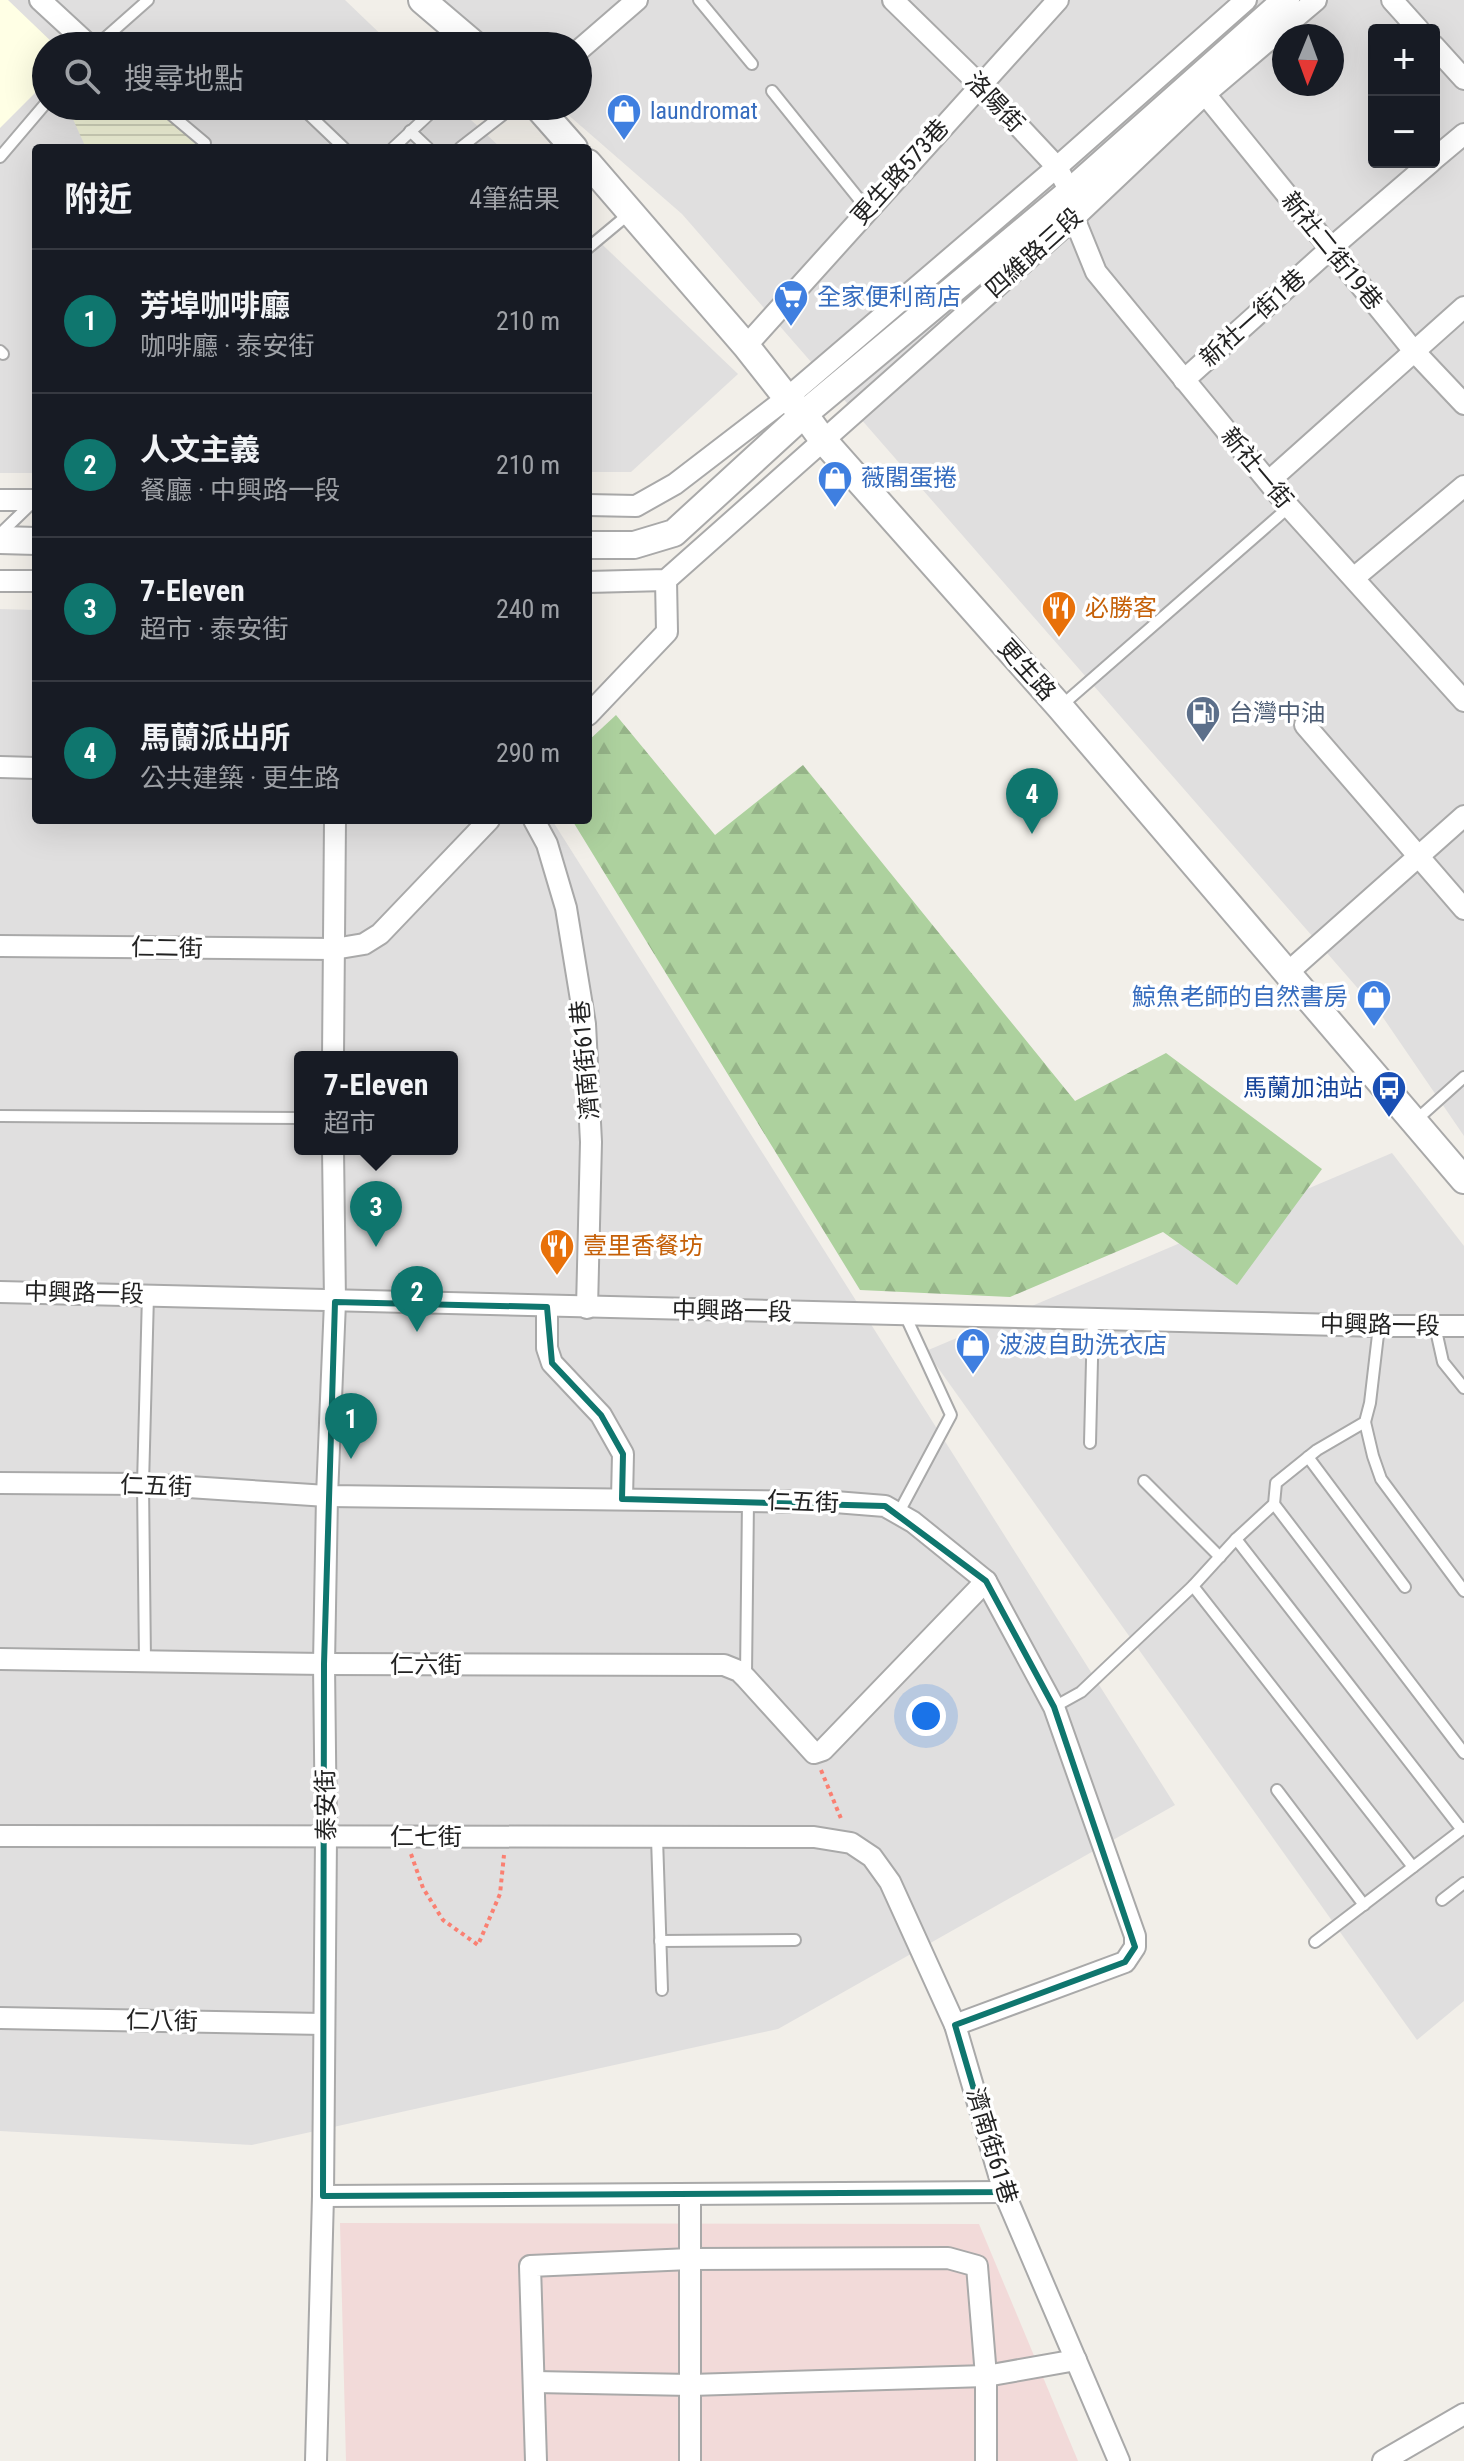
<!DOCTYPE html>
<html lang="zh-TW">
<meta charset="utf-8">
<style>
body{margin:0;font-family:"Roboto Condensed","Noto Sans TC",sans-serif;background:#242831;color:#f1f3f6}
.controls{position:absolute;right:24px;top:24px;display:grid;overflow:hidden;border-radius:8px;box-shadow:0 8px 32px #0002}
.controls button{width:72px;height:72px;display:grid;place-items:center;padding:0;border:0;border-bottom:2px solid #363941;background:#171b24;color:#f1f3f6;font:40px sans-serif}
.compass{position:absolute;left:1272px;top:24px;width:72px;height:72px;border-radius:50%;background:#171b24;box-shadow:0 8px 32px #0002;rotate:181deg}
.you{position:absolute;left:926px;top:1716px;width:28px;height:28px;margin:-20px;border:6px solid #fff;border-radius:50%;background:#1a73e8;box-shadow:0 0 0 12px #1a73e833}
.badge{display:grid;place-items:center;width:52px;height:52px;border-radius:50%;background:#0f766e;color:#fff;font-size:26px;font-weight:700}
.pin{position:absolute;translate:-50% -66px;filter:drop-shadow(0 2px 4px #0008)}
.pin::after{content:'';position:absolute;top:42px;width:28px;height:24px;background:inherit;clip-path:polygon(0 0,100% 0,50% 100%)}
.popup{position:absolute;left:294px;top:1051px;width:164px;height:104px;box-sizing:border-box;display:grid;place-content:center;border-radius:8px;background:#171b24;filter:drop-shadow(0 2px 6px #0005);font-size:26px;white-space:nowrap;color:#9ea1a6}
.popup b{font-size:30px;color:#f1f3f6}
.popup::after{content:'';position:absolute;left:50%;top:100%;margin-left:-16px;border:16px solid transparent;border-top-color:#171b24}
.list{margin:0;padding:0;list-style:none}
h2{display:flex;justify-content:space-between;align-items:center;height:104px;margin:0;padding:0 32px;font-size:34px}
h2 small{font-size:26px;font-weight:400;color:#9ea1a6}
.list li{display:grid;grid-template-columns:52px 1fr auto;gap:24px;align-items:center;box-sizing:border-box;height:144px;padding:0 32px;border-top:2px solid #363941}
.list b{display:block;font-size:30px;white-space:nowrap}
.list p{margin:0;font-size:26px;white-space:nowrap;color:#9ea1a6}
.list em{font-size:26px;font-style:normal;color:#9ea1a6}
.icon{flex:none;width:44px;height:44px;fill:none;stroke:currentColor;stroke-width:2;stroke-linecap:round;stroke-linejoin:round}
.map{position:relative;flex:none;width:1464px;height:2461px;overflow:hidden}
.search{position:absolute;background:#171b24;box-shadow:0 8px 32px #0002;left:32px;top:32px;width:560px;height:88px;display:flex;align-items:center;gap:20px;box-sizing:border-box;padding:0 28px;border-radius:44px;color:#9ea1a6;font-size:30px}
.panel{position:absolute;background:#171b24;box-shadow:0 8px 32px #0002;left:32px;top:144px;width:560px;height:680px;border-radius:8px}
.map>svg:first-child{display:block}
.residential{fill:#e0dfdf;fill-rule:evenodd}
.commercial{fill:#f2dad9}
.education{fill:#ffffe5}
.farmland{fill:url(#farmland-rules)}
.forest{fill:url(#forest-firs)}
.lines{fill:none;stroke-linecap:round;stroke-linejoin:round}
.service-casing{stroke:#a9a9a9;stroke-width:14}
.minor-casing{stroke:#a9a9a9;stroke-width:24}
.tertiary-casing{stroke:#a9a9a9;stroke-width:30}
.path{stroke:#fa8072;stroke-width:4;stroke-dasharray:4 4;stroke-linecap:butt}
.service{stroke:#fff;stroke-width:10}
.minor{stroke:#fff;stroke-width:20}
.tertiary{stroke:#fff;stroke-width:26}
.marked{fill:none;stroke:#0f766e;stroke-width:6;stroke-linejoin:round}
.labels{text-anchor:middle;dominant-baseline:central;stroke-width:7;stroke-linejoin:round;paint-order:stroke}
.street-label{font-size:24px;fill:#222;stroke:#fff}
.shop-label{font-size:24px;fill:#366cbe;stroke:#fff;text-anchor:start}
.food-label{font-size:24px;fill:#c56008;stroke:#fff;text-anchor:start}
.service-label{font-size:24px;fill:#4e5e75;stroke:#fff;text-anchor:start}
.transit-label{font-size:24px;fill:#164399;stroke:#fff;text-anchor:end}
</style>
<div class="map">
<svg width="1464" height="2461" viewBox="0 0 1464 2461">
<defs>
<pattern id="farmland-rules" width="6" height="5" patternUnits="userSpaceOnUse" patternTransform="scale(2)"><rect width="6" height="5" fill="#eef0d5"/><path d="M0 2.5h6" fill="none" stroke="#ccceb7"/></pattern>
<pattern id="forest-firs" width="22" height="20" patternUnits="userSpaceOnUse" patternTransform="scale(2)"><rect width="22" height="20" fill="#add19e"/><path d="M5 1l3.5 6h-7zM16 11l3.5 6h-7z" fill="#95b388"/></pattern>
</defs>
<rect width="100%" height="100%" fill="#f2efe9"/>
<g class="residential">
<path d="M 0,0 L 345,0 L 393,46 L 46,46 L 46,106 L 456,106 L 501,148 L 36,148 L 36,473 L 0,473 Z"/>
<path d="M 438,0 L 1464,0 L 1464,1136 L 1382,1016 L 682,214 L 558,106 L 578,106 L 578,46 L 490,46 ZM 1374,30 L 1434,30 L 1434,162 L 1374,162 ZM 1284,36 L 1332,36 L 1332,84 L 1284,84 Z"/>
<path d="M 588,231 L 738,374 L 631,472 L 588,472 Z"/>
<path d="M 0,609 L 36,610 L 36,820 L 552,820 L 1175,1805 L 778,2029 L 252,2145 L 0,2131 ZM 300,1057 L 452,1057 L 452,1149 L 300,1149 Z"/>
<path d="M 1392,1153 L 1464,1246 L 1464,2001 L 1417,2040 L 926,1351 Z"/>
</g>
<path class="commercial" d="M 340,2223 L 979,2224 L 1078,2461 L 346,2461 Z"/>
<path class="education" d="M 0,0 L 8,0 L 56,46 L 46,46 L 46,82 L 0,128 Z"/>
<path class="farmland" d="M 67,106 L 155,106 L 200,148 L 86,148 Z"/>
<path class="forest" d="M 616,715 L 715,835 L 803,765 L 1075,1101 L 1166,1053 L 1322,1169 L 1237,1285 L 1163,1232 L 1010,1297 L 860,1290 L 572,820 L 588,820 L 588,741 Z"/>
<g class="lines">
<g class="service-casing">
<g id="service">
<path d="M 699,0 L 752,64"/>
<path d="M 96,46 L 148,0"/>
<path d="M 772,91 L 867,209"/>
<path d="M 161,106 L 205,143"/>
<path d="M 300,106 L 344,148"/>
<path d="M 410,131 L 428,148"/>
<path d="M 393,148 L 438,106"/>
<path d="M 460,148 L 514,106"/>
<path d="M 0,157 L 46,103"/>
<path d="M 588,248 L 630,213"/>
<path d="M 0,351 L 3,354"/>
<path d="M 0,534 L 32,503"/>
<path d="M 1061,706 L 1289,507"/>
<path d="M 0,1116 L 300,1118"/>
<path d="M 1415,1121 L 1464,1077"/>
<path d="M 1435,1326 L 1443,1362 L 1464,1388"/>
<path d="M 1365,1422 L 1373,1456 L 1381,1479 L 1464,1591"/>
<path d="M 1090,1443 L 1093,1319"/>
<path d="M 1308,1457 L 1405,1587"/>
<path d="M 1144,1481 L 1220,1557"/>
<path d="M 1274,1504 L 1464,1753"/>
<path d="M 898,1514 L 951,1415 L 905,1315"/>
<path d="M 1236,1539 L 1462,1830"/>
<path d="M 1193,1586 L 1413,1867"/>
<path d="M 145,1661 L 143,1484 L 148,1295"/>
<path d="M 746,1675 L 748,1501"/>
<path d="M 1054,1707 L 1081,1692 L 1193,1586 L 1236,1539 L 1274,1504 L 1276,1483 L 1317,1450 L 1365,1422 L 1370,1403 L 1379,1326"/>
<path d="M 1277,1790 L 1364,1905"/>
<path d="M 657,1838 L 662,1990"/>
<path d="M 1442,1900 L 1464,1883"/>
<path d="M 660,1941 L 795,1940"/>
<path d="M 1315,1942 L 1464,1828"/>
</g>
</g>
<g class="minor-casing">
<g id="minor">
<path d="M 40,0 L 90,46"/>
<path d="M 893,0 L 980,85 L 1057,167 L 1070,192 L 1074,218 L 1096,272 L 1289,507 L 1464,701"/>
<path d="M 1392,0 L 1419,30"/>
<path d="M 1434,46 L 1464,79"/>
<path d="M 578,51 L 637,0"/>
<path d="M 1205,94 L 1413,350 L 1464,404"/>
<path d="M 1434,159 L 1464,134"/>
<path d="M 746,346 L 1058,0"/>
<path d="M 1184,380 L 1330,249 L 1431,162"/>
<path d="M 1269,481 L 1464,307"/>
<path d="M 0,500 L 36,500"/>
<path d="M 588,505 L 636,506 L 675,484 L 787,398 L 1057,167 L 1246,0"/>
<path d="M 1355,577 L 1464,486"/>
<path d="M 0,581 L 36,581"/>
<path d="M 588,582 L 666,580 L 1074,218 L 1205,94 L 1316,0"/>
<path d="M 588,715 L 667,632 L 666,580"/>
<path d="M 1305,725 L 1464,909"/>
<path d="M 0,767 L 36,768"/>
<path d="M 534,820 L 547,844 L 566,908 L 585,1024 L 591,1142 L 587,1308"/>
<path d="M 0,946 L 334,949 L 364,944 L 380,934 L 489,820"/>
<path d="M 1286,974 L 1464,816"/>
<path d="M 333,1057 L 335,820"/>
<path d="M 0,1292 L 1379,1326 L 1464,1326"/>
<path d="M 547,1307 L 547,1348 L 552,1363 L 601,1415 L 623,1454 L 622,1499"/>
<path d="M 0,1483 L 143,1484 L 327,1496 L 835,1502 L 885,1506 L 913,1522 L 986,1581 L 1054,1707 L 1135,1936 L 1135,1947 L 1125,1962 L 955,2025"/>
<path d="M 0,1659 L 324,1664 L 724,1665 L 739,1671 L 746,1678 L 814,1753 L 823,1750 L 986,1581"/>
<path d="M 0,1836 L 814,1837 L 851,1843 L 872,1857 L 890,1882 L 955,2025 L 1004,2192 L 1119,2461"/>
<path d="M 0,2018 L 324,2024"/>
<path d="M 690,2194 L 690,2461"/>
<path d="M 323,2196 L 1004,2192"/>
<path d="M 535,2382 L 691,2385 L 986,2376 L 1076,2360"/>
<path d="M 316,2461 L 323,2196 L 326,1837 L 324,1664 L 327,1496 L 335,1302 L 333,1149"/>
<path d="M 536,2461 L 530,2266 L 690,2259 L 948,2258 L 977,2266 L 986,2376 L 986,2461"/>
<path d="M 1383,2461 L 1464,2414"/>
</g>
</g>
<g class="tertiary-casing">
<g id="tertiary">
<path d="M 422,0 L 476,46"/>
<path d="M 537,106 L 574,148"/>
<path d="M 588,163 L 746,346 L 787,398 L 804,414 L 823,440 L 1060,707 L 1464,1180"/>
<path d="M 0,540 L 36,541"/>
<path d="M 588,545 L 634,545 L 674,533 L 804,414 L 1070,192 L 1286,0"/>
</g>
</g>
<g class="path">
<path d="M 821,1770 L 842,1821"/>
<path d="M 411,1854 L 423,1888 L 443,1920 L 478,1945 L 500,1894 L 504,1855"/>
</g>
<use href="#service" class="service"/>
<use href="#minor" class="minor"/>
<use href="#tertiary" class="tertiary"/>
</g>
<path class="marked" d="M 335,1302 L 547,1307 L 552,1363 L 601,1415 L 623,1454 L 622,1499 L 885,1506 L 986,1581 L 1054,1707 L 1135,1947 L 1125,1962 L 955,2025 L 1004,2192 L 323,2196 L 324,1664 Z"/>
<defs>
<g id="shop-pin" transform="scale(1.8)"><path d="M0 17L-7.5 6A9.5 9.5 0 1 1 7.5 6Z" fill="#3f7fe0" stroke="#fff"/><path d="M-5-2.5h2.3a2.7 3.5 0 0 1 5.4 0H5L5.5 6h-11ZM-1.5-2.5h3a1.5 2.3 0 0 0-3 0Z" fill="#fff"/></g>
<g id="supermarket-pin" transform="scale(1.8)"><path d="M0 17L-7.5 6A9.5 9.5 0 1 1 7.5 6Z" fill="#3f7fe0" stroke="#fff"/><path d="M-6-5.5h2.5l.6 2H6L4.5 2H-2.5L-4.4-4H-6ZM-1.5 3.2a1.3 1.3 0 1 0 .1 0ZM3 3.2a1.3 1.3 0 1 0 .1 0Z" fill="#fff"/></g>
<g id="restaurant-pin" transform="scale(1.8)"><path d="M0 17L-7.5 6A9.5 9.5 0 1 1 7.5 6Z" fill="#e8710a" stroke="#fff"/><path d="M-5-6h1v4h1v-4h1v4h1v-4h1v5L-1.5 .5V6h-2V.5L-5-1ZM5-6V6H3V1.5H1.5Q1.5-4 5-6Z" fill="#fff"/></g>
<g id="fuel-pin" transform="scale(1.8)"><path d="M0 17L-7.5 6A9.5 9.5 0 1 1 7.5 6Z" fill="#5c6f8a" stroke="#fff"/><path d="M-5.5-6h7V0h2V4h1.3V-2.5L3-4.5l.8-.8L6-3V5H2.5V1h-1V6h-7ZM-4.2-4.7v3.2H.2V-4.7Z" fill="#fff"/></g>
<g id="bus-pin" transform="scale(1.8)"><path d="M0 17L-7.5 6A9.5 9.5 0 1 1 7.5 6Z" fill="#1a4fb4" stroke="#fff"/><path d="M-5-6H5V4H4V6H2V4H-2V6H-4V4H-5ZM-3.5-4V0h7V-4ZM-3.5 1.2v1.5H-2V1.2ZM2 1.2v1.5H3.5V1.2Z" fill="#fff"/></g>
</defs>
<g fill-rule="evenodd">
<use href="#shop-pin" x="624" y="111"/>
<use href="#supermarket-pin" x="791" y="297"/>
<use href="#shop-pin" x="835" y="478"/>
<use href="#restaurant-pin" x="1059" y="608"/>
<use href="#fuel-pin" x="1203" y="713"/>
<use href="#shop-pin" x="1374" y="997"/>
<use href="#bus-pin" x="1389" y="1088"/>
<use href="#restaurant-pin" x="557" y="1246"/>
<use href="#shop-pin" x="973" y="1345"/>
</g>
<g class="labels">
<g class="street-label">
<text transform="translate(995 102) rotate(46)">洛陽街</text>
<text transform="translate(900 172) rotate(-48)">更生路573巷</text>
<text transform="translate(1332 251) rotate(51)">新社二街19巷</text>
<text transform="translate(1034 253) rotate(-42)">四維路三段</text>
<text transform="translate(1253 318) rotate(-42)">新社一街1巷</text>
<text transform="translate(1257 468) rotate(50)">新社一街</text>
<text transform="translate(1027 670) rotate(48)">更生路</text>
<text transform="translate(167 948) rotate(1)">仁二街</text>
<text transform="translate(585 1060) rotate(-95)">濟南街61巷</text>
<text transform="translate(84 1293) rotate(1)">中興路一段</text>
<text transform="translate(732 1311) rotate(1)">中興路一段</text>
<text transform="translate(1380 1325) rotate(1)">中興路一段</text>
<text transform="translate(156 1486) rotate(2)">仁五街</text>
<text transform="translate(803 1502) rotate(2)">仁五街</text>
<text x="426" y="1665">仁六街</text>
<text transform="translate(326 1805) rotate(-91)">泰安街</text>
<text x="426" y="1837">仁七街</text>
<text transform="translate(162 2021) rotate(1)">仁八街</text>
<text transform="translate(992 2146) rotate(73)">濟南街61巷</text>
</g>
<g class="shop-label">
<text x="650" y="111">laundromat</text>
<text x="817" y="297">全家便利商店</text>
<text x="861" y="478">薇閣蛋捲</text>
<text x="1348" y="997" text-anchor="end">鯨魚老師的自然書房</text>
<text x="999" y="1345">波波自助洗衣店</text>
</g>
<g class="food-label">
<text x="1085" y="608">必勝客</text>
<text x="583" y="1246">壹里香餐坊</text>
</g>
<g class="service-label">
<text x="1229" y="713">台灣中油</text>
</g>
<g class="transit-label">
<text x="1363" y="1088">馬蘭加油站</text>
</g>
</g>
</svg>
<div class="controls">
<button>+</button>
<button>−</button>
</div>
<svg class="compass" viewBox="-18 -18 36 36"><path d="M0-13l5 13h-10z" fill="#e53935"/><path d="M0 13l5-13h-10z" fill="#9ea1a6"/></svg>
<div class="you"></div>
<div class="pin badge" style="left:351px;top:1459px">1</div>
<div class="pin badge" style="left:417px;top:1332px">2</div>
<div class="pin badge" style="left:376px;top:1247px">3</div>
<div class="popup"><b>7-Eleven</b>超市</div>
<div class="pin badge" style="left:1032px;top:834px">4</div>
<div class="search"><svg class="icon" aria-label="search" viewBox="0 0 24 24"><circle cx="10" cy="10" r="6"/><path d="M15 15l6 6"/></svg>搜尋地點</div>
<section class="panel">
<h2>附近<small>4筆結果</small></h2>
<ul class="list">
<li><span class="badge">1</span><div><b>芳埠咖啡廳</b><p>咖啡廳 · 泰安街</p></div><em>210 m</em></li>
<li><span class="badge">2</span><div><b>人文主義</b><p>餐廳 · 中興路一段</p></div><em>210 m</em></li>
<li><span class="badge">3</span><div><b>7-Eleven</b><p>超市 · 泰安街</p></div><em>240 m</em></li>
<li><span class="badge">4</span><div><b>馬蘭派出所</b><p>公共建築 · 更生路</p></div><em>290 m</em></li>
</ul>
</section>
</div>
